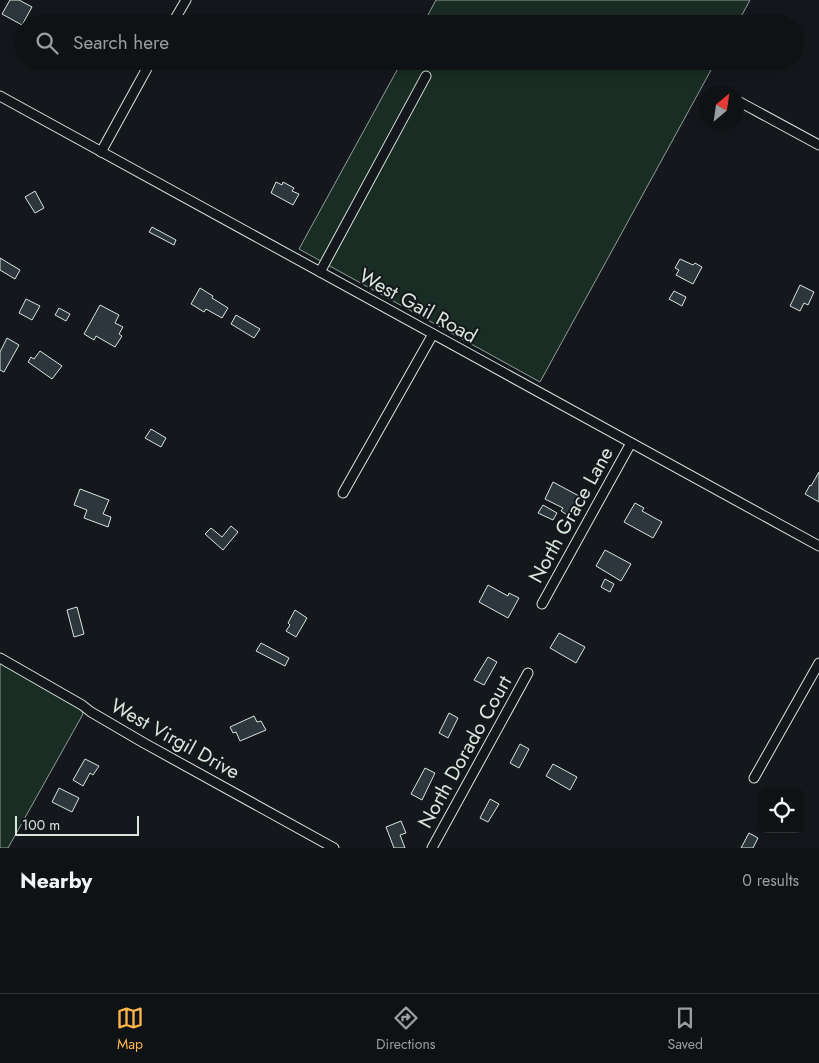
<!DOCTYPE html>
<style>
body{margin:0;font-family:Jost,sans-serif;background:#1d2022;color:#f1f3f6}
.controls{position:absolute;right:15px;bottom:15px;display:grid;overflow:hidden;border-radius:8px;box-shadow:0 2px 12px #0003}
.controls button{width:45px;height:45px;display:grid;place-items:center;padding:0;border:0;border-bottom:1px solid #2f3234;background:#0f1215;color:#f1f3f6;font:25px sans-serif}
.compass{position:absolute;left:699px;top:85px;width:45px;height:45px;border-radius:50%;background:#0f1215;box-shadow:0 2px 12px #0003;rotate:29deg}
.scale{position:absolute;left:15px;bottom:12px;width:124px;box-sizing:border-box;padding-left:5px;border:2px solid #d8e6dc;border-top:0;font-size:14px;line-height:18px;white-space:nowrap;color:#d8e6dc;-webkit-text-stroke:4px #14181c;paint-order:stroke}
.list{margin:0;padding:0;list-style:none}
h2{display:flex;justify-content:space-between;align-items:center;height:65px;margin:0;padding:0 20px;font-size:21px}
h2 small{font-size:16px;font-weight:400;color:#9b9ea0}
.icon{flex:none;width:28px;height:28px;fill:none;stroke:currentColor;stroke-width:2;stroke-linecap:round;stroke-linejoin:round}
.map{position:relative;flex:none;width:819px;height:848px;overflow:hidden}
.search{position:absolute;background:#0f1215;box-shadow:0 2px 12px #0003;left:15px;right:15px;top:15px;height:55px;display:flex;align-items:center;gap:12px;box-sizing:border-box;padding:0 18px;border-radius:28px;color:#9b9ea0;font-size:19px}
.sheet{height:145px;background:#0f1215}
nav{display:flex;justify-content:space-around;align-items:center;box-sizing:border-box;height:70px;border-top:1px solid #2f3234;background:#0f1215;font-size:14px;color:#9b9ea0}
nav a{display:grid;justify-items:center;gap:2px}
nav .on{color:#ffb74d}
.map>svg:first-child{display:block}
.green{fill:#1a2d24;stroke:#939e99}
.building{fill:#2c363c;stroke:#d8e6dc}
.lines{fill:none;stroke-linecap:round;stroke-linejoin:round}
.minor-casing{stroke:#d8e6dc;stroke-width:11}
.minor{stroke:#14181c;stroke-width:9}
.labels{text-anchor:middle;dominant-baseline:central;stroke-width:4;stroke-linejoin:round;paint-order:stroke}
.street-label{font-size:20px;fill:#d8e6dc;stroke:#14181c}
</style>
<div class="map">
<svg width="819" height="848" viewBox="0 0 819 848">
<rect width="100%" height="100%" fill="#14181c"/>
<g class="green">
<path d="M 436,0 L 750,0 L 737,24 L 423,24 Z"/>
<path d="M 402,61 L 716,61 L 540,382 L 299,249 Z"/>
<path d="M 0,662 L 81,708 L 83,714 L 8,848 L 0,848 Z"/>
</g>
<g class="building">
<path d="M 10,0 L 19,0 L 32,7 L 22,25 L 2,14 Z"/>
<path d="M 276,182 L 282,185 L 283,182 L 294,188 L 292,191 L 299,194 L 293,205 L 271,193 Z"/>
<path d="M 35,191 L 44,208 L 35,213 L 25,197 Z"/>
<path d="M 152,227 L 176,240 L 174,245 L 149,232 Z"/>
<path d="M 0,258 L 20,270 L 15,279 L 0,270 Z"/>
<path d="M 680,259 L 693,265 L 695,263 L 702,267 L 693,284 L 676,275 L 679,270 L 675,268 Z"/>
<path d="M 800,285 L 814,292 L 808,305 L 804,303 L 800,311 L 790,306 Z"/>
<path d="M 200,288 L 213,296 L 212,298 L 228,308 L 222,318 L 206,309 L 204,312 L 191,304 Z"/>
<path d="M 674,291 L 686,297 L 682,306 L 669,299 Z"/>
<path d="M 26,299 L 40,306 L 32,320 L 19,313 Z"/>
<path d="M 100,305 L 119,315 L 115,323 L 123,327 L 119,334 L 122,336 L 115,347 L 96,336 L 94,340 L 84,334 Z"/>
<path d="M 59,308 L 70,314 L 66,321 L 55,315 Z"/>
<path d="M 236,315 L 260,329 L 254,338 L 231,324 Z"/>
<path d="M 7,338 L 19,345 L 4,372 L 0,370 L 0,352 Z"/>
<path d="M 40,351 L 62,366 L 52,379 L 28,362 L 31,357 L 34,359 Z"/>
<path d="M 151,429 L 166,438 L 161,447 L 145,438 Z"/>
<path d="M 819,472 L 819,502 L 805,494 L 810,485 L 811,486 Z"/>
<path d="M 553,482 L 579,496 L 569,516 L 561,511 L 563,508 L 545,499 Z"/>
<path d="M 80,489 L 109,500 L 103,514 L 111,517 L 108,527 L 84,518 L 87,510 L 74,505 Z"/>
<path d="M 635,503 L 644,508 L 642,511 L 662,522 L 653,538 L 624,522 Z"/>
<path d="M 543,505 L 557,513 L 553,520 L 538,513 Z"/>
<path d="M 231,526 L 238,532 L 223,550 L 205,534 L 211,528 L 222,537 Z"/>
<path d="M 605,550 L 631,564 L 621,581 L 596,566 Z"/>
<path d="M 605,579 L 614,584 L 610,592 L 601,587 Z"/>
<path d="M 488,585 L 508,596 L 509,593 L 519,598 L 508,618 L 479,602 Z"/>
<path d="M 77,607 L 84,634 L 74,637 L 67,610 Z"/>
<path d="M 295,610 L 307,618 L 296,637 L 286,631 L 290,625 L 288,623 Z"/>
<path d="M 559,633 L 585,647 L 576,663 L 550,648 Z"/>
<path d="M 261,643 L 289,658 L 285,666 L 256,651 Z"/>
<path d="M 488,657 L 497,662 L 484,685 L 474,680 Z"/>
<path d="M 449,713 L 458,718 L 448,738 L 439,733 Z"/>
<path d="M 254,716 L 257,722 L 261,721 L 266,730 L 240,741 L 236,732 L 233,733 L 230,727 Z"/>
<path d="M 520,744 L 529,749 L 519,768 L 510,763 Z"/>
<path d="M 85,759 L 99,766 L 93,775 L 90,773 L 83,786 L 73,780 Z"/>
<path d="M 553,764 L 577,777 L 570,790 L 546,776 Z"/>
<path d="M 425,768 L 435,773 L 422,800 L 411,794 Z"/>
<path d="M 59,788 L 79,798 L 72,812 L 52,802 Z"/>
<path d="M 490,799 L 499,804 L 488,822 L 480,818 Z"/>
<path d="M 401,821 L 406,833 L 400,835 L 405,848 L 394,848 L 386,827 Z"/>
<path d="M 749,833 L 758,838 L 753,848 L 741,848 Z"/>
</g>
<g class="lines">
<g class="minor-casing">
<g id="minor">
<path d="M 172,24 L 186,0"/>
<path d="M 0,96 L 819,546"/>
<path d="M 736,100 L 819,145"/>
<path d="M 101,152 L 151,61"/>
<path d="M 320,272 L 426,76"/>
<path d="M 343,493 L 433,334"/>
<path d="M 542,604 L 631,443"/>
<path d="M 0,658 L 82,705 L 91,712 L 144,743 L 334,848"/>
<path d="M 754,778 L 819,663"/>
<path d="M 432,848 L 528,673"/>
</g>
</g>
<use href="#minor" class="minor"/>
</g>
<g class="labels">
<g class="street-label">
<text transform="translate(418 306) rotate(29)">West Gail Road</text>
<text transform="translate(571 515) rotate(-61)">North Grace Lane</text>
<text transform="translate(175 739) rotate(29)">West Virgil Drive</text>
<text transform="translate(465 752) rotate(-61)">North Dorado Court</text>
</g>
</g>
</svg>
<div class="controls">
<button><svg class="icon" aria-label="locate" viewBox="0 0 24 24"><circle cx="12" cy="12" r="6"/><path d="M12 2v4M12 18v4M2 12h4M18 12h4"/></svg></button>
</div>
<svg class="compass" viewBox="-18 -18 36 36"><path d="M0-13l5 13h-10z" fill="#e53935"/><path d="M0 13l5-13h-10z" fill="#9b9ea0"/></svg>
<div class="scale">100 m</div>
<div class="search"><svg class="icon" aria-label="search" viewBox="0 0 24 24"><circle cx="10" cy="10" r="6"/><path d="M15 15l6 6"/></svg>Search here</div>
</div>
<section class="sheet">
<h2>Nearby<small>0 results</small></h2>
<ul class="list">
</ul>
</section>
<nav>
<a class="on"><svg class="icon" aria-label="map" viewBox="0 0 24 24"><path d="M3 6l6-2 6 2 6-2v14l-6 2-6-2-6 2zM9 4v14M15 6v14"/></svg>Map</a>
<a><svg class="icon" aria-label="directions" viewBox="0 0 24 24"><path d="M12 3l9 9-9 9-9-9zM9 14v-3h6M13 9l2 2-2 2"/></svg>Directions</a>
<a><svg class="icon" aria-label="saved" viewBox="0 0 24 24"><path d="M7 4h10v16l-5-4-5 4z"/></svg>Saved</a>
</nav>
